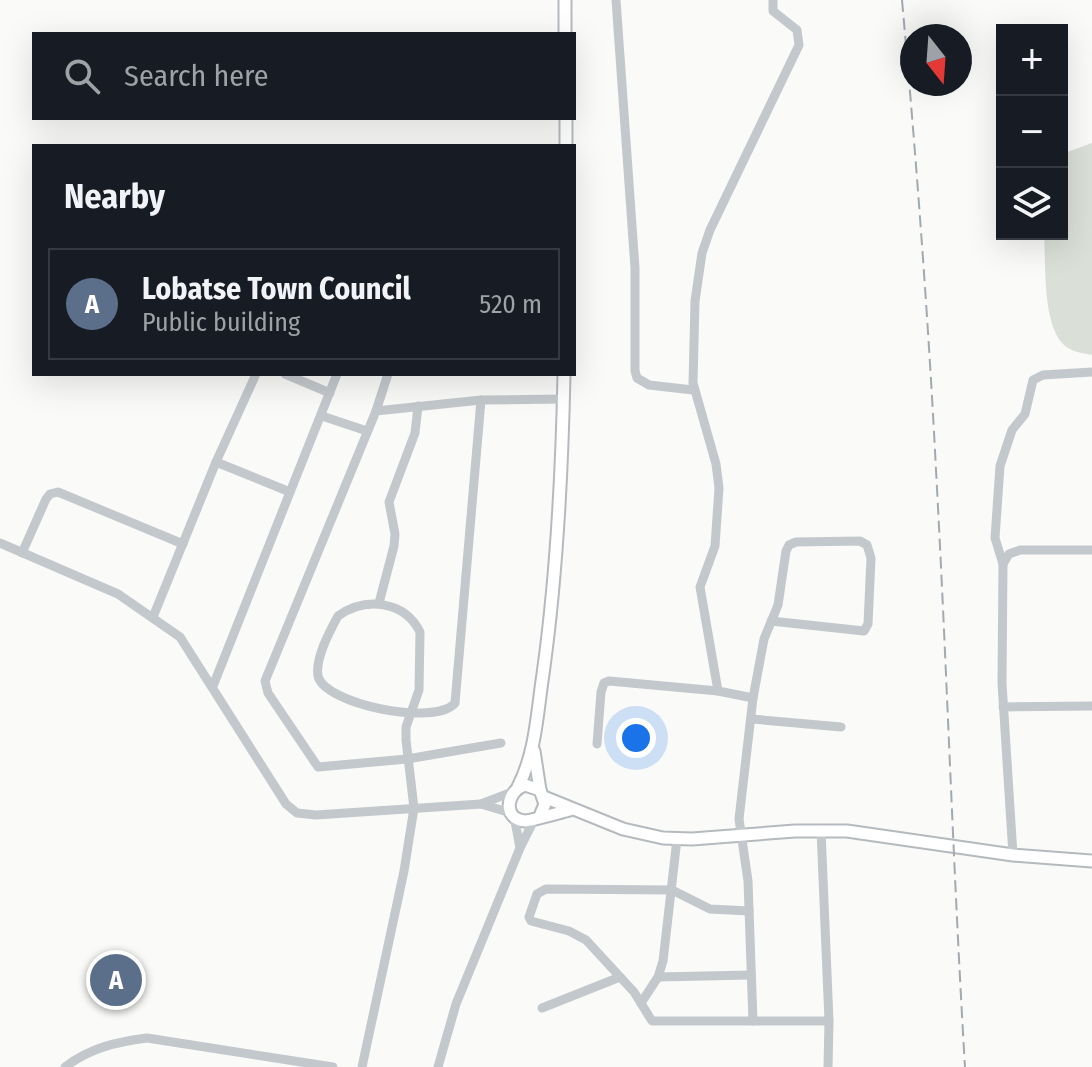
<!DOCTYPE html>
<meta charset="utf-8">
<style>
body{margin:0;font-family:"Fira Sans Condensed",sans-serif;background:#242831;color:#f1f3f6}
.controls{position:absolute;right:24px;top:24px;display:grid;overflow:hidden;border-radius:0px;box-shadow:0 8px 32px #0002}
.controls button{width:72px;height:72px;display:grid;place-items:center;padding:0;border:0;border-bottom:2px solid #363941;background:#171b24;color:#f1f3f6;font:40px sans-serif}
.compass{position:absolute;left:900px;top:24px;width:72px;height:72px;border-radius:50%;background:#171b24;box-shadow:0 8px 32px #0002;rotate:163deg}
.you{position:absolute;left:636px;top:738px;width:28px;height:28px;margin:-20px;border:6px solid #fff;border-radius:50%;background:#1a73e8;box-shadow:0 0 0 12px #1a73e833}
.badge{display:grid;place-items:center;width:52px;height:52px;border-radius:50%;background:#ea580c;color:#fff;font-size:26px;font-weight:700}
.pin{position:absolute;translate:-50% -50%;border:4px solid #fff;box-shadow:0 2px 8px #0006}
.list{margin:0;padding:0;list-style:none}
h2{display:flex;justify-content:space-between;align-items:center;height:104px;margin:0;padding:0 32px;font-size:34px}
h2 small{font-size:26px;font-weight:400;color:#9ea1a6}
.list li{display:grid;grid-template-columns:52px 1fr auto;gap:24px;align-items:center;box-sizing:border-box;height:112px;margin:0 16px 16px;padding:0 16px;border:2px solid #363941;border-radius:0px}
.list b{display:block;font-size:30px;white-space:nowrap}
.list p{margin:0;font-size:26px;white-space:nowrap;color:#9ea1a6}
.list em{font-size:26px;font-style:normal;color:#9ea1a6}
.icon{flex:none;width:44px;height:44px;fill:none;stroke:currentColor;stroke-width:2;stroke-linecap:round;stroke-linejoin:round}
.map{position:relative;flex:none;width:1092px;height:1067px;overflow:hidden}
.search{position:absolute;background:#171b24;box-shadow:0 8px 32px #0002;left:32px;top:32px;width:544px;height:88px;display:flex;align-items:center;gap:20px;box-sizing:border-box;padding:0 28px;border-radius:0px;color:#9ea1a6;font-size:30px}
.panel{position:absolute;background:#171b24;box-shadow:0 8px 32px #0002;left:32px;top:144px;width:544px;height:232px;border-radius:0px}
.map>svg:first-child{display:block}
.pitch{fill:#dadfd7}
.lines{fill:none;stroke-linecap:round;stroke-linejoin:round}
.major-casing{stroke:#b5babe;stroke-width:15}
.minor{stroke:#c3c8cc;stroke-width:9}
.major{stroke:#fff;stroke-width:11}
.rail{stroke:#a2aab0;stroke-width:2;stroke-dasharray:12 6;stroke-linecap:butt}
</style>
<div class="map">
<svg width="1092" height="1067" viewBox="0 0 1092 1067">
<rect width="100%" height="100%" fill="#fafaf8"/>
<path class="pitch" d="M 1092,143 L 1092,355 C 1082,353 1071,352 1063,344 C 1042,322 1046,263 1044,234 L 1062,234 L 1062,154 Z"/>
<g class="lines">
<g class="major-casing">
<g id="major">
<path d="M 565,0 L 565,34"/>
<path d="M 566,118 L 566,146"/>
<path d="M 534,751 L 540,790"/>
<path d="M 518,787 C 536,752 537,713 543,674 C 557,574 562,475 564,374"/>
<path d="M 544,797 L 623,829 L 663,838 L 692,839 L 795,831 L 847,831 L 1013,855 L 1092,861"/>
<path d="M 540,816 L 545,804 L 540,790 L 525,785 C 506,791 502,819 525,821 C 531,821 562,812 570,810"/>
</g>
</g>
<g class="minor">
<path d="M 616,0 L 635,268 L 635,371 L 637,378 L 649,385 L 693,390"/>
<path d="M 285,374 L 330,393"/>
<path d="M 376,411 L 388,374"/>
<path d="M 322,416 L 367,431"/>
<path d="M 216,462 L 290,492"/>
<path d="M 0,543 L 118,594 L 180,637 L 286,804 L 297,813 L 316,815 L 481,804 L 511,813"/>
<path d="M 22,553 L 46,499 L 50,494 L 58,492 L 183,544"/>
<path d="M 1003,564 L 995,538 L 1000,466 L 1012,430 L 1025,414 L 1033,380 L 1043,375 L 1092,372"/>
<path d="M 379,603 L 394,546 L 395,534 L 389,502 L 415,433 L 418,406"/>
<path d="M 153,617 L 216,462 L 256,374"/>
<path d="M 213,686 L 337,374"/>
<path d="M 718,691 L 700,587 L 715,546 L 719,488 L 716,464 L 693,383 L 695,301 L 702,253 L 710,230 L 799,45 L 797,30 L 773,11 L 773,0"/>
<path d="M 1003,707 L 1092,706"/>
<path d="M 752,719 L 841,727"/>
<path d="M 501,743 L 407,759 L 318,767 L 268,693 L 265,681 L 376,411 L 481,400 L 563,399"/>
<path d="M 597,744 L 601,692 L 604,683 L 609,681 L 718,691 L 753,698"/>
<path d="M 481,804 L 512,792"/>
<path d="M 514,816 L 520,848"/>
<path d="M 821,830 L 829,1021 L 828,1067"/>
<path d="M 1013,855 L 1002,683 L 1003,564 L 1009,554 L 1020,550 L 1092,550"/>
<path d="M 749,911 L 710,909 L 672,890 L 546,889 L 537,894 L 529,917 L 531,921 L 569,931 L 586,940 L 634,992 L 652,1021 L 829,1021"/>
<path d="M 658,977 L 751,975"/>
<path d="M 641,1003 L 658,977 L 663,961 L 677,839"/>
<path d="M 542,1008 L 620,977"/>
<path d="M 753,1021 L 748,881 L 739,819 L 753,698 L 764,639 L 778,605 L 786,551 L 789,545 L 796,542 L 860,541 L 867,545 L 871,558 L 868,624 L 864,631 L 771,621"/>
<path d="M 65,1067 C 90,1048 116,1042 147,1038 L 333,1067"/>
<path d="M 362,1067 L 404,871 L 414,808 L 406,740 L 406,727 L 419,690 L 420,632 C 404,600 365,597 338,616 C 330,631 315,658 318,676 C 324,704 435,727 455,703 L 481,400"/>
<path d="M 438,1067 L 456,1004 L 520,848 L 534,820"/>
</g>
<use href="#major" class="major"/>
<path class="rail" d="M 902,0 C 916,156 928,313 936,470 C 947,669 953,868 965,1067"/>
</g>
</svg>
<div class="controls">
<button>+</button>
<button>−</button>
<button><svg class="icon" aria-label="layers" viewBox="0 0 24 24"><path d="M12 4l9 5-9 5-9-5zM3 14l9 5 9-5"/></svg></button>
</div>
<svg class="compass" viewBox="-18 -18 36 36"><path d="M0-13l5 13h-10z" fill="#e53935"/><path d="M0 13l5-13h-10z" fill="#9ea1a6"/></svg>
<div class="you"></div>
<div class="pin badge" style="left:116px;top:980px;background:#5c6f8a">A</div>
<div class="search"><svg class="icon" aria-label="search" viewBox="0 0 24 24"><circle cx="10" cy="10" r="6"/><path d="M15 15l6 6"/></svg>Search here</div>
<section class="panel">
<h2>Nearby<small></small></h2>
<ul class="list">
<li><span class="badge" style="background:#5c6f8a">A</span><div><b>Lobatse Town Council</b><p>Public building</p></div><em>520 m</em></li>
</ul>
</section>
</div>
